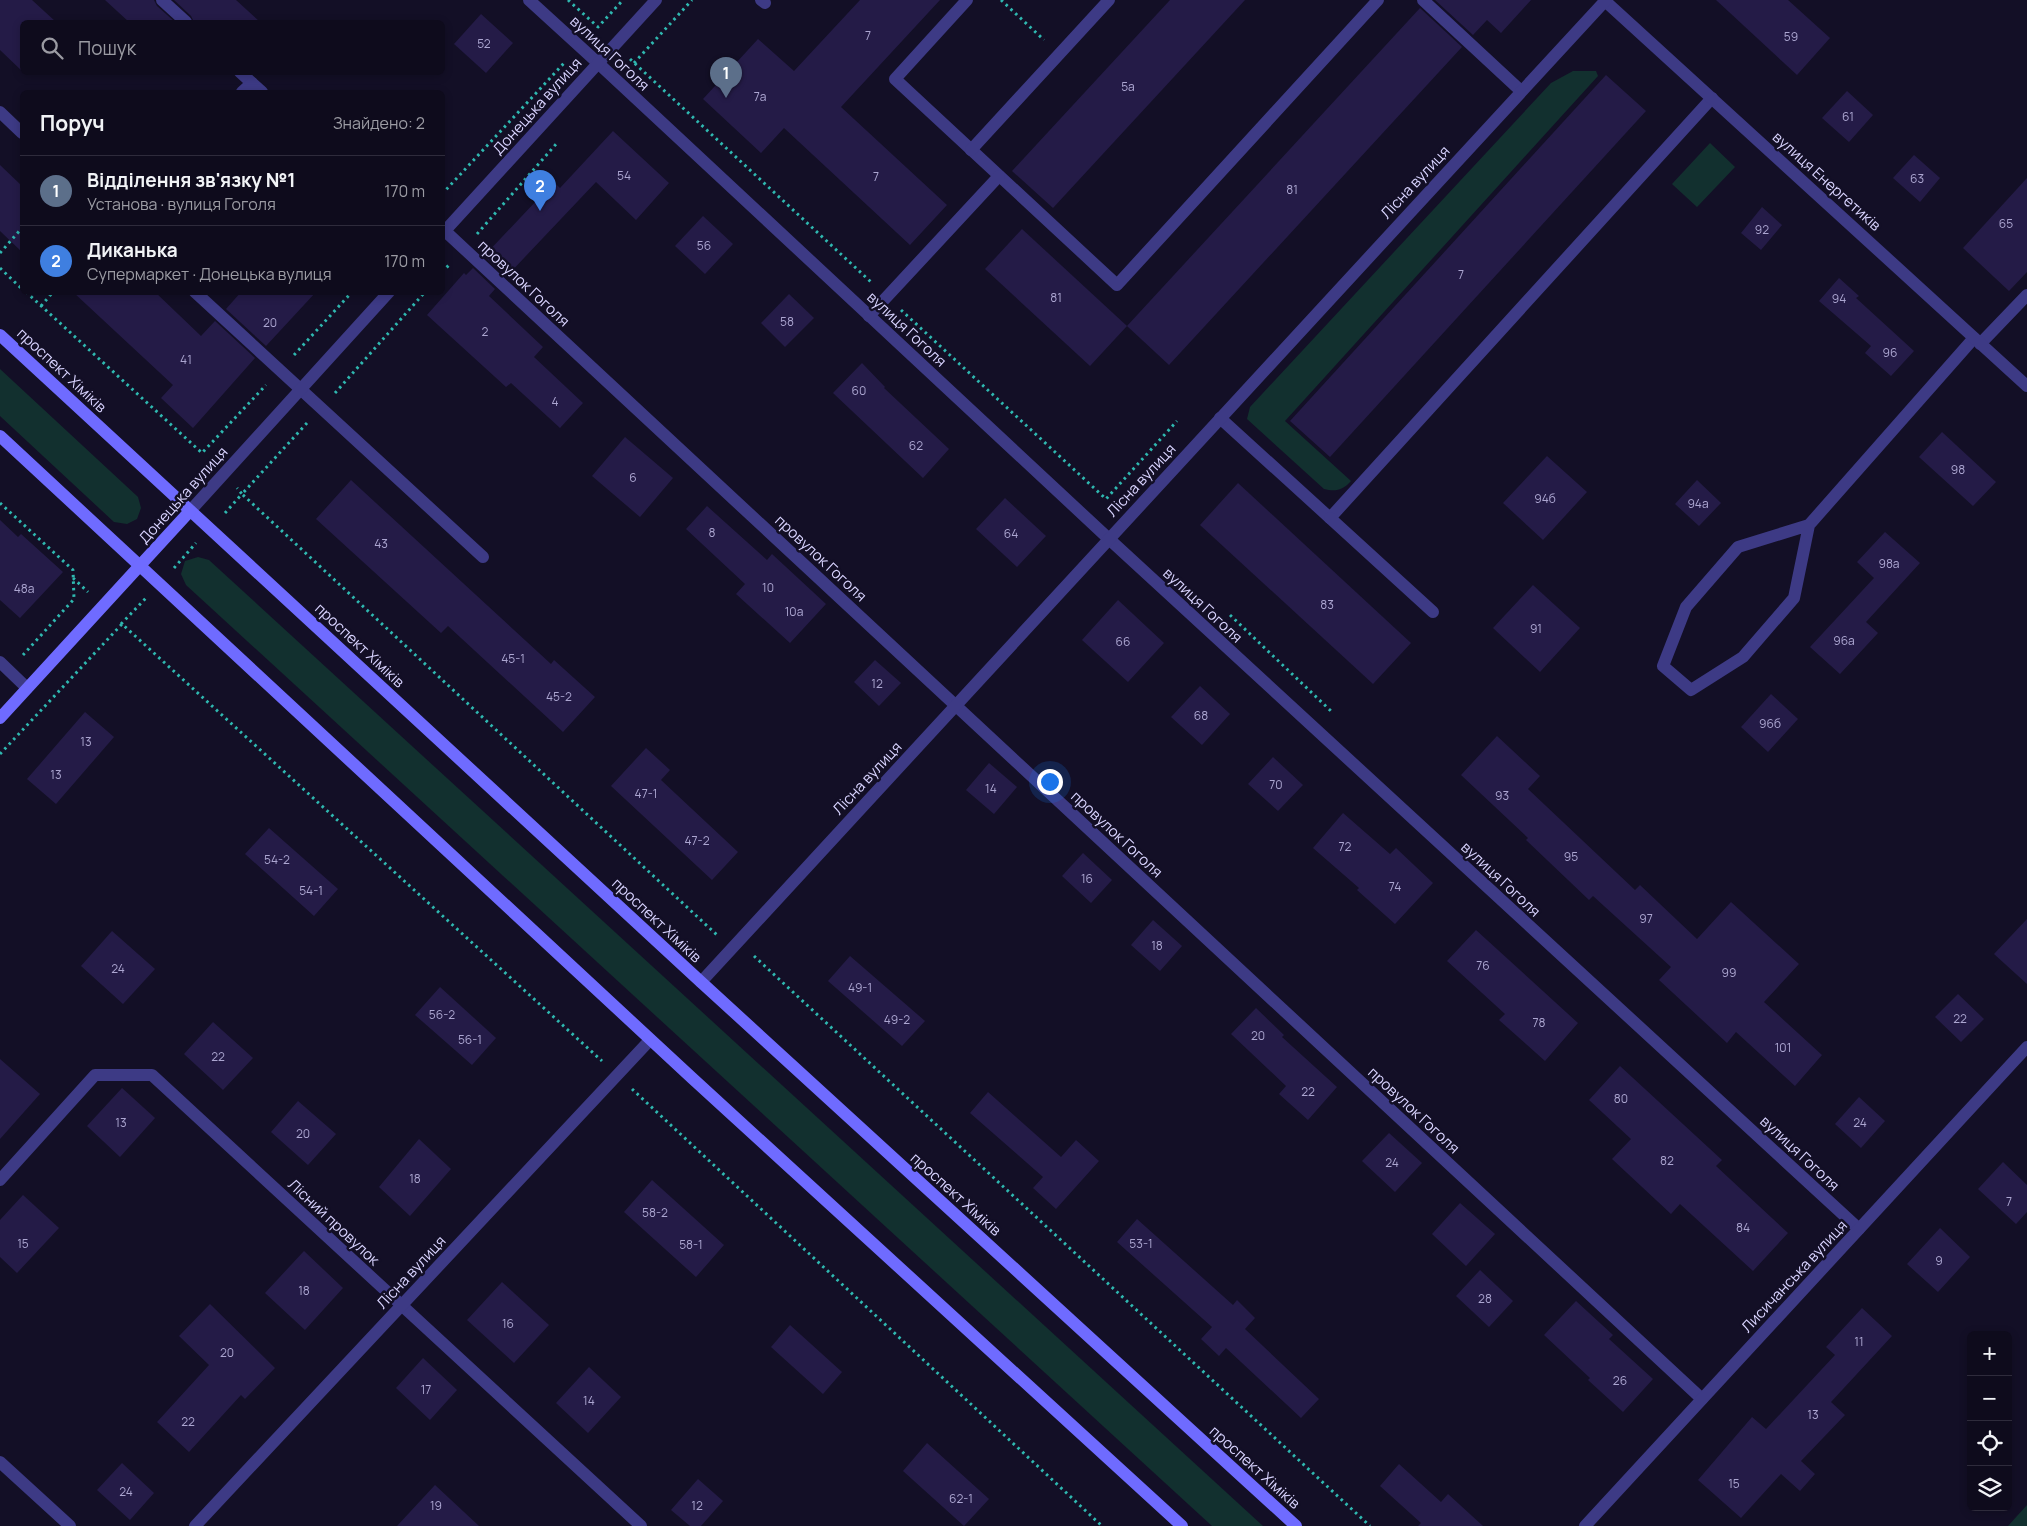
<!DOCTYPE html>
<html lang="uk">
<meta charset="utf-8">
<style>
body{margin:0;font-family:Manrope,sans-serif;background:#1c1929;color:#f1f3f6}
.controls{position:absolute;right:15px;bottom:15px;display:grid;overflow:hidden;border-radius:8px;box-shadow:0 2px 8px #0003}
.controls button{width:45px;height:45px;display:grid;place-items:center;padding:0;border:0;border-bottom:1px solid #2e2b3b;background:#0e0b1c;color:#f1f3f6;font:25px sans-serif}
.you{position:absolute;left:1049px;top:781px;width:18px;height:18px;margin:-12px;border:4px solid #fff;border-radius:50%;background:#1a73e8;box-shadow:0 0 0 8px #1a73e833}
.badge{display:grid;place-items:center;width:32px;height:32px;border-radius:50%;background:#db2777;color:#fff;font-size:16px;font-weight:700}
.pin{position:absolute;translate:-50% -41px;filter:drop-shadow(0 1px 2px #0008)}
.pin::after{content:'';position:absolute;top:26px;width:18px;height:15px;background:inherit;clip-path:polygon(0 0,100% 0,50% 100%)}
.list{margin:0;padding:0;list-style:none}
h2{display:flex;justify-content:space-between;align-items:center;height:65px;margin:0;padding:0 20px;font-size:21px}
h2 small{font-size:16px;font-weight:400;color:#9b9ba3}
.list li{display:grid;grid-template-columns:32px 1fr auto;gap:15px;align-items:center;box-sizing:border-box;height:70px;padding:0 20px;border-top:1px solid #2e2b3b}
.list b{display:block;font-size:19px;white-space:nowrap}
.list p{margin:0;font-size:16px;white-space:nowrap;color:#9b9ba3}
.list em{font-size:16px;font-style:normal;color:#9b9ba3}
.icon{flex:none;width:28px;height:28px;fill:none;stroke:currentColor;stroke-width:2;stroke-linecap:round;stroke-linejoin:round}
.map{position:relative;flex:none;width:2027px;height:1526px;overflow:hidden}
.search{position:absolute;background:#0e0b1c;box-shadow:0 2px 8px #0003;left:20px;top:20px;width:425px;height:55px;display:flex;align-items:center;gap:12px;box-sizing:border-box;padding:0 18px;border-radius:8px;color:#9b9ba3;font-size:19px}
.panel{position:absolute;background:#0e0b1c;box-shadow:0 2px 8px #0003;left:20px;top:90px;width:425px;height:205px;border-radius:8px}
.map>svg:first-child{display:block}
.green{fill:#12302f}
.building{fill:#241b47}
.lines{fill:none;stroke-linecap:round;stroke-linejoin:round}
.path{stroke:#2fb8b0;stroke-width:3;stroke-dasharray:2.5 4;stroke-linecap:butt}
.service{stroke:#3d3a85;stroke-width:12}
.minor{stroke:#3d3a85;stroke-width:12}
.tertiary{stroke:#3d3a85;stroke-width:12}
.secondary{stroke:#6f6bff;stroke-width:12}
.labels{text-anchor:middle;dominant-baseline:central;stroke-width:5;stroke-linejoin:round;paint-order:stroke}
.number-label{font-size:12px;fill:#aca6d1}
.street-label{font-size:15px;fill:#d9d4ff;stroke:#130f26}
</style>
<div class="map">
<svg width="2027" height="1526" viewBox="0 0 2027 1526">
<rect width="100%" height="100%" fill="#130f26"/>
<g class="green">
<path d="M 1573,71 L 1596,71 L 1598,76 L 1285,421 L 1351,481 C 1343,490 1336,492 1324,489 L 1247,419 L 1250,407 L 1551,83 Z"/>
<path d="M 1710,143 L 1735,167 L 1697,207 L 1672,184 Z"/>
<path d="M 0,369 L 138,497 L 141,508 L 137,519 L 127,524 L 114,522 L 0,416 Z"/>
<path d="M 198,557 L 209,560 L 1263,1526 L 1212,1526 L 186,585 L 181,574 L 185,561 Z"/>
<path d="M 2027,1505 L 2027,1526 L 2008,1526 Z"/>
</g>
<g class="building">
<path d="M 0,0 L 32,0 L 56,22 L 22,22 L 22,71 L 0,50 Z"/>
<path d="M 105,0 L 154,0 L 157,6 L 175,22 L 129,22 Z"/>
<path d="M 174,0 L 236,0 L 260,22 L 194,22 L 191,16 Z"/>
<path d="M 860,0 L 940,0 L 841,107 L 947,205 L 910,245 L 784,128 L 761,153 L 703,99 L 758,39 L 794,71 Z"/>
<path d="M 1170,0 L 1245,0 L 1053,208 L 1012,171 Z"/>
<path d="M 1435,0 L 1531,0 L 1501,33 L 1487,20 L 1473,35 Z"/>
<path d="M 1716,0 L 1788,0 L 1830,38 L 1797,75 Z"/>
<path d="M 1420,8 L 1462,47 L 1169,365 L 1127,326 Z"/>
<path d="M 481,14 L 513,43 L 486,73 L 454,44 Z"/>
<path d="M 1606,75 L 1646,111 L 1330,457 L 1290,421 Z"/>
<path d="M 1847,91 L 1873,115 L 1849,142 L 1822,118 Z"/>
<path d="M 613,131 L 669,183 L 636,220 L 596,182 L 506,277 L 484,256 L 554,182 L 560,188 Z"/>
<path d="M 1914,155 L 1940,178 L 1920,202 L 1893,178 Z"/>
<path d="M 0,165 L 22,186 L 22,252 L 0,231 Z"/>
<path d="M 2027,178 L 2027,272 L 2009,291 L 1963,248 Z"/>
<path d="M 1762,207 L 1782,225 L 1761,250 L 1741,233 Z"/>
<path d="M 703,216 L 733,244 L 705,274 L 675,246 Z"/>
<path d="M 1022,229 L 1127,326 L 1090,366 L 985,269 Z"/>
<path d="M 473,268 L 495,289 L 489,296 L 543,347 L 534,357 L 583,403 L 560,428 L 511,383 L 506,387 L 427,315 L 464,273 L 466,275 Z"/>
<path d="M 1839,278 L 1859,296 L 1856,298 L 1914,351 L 1891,376 L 1865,353 L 1871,346 L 1819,301 Z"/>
<path d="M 73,292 L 155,292 L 201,336 L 215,321 L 255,358 L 193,428 L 161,398 L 173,385 Z"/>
<path d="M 241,292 L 316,292 L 266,346 L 226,309 Z"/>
<path d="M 789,294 L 814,318 L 785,347 L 761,323 Z"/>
<path d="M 862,363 L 885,387 L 884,388 L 949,449 L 923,478 L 833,393 Z"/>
<path d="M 1942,432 L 1996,482 L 1973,506 L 1919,457 Z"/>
<path d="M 625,437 L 673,478 L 640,517 L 592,476 Z"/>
<path d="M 1547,456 L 1587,492 L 1543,540 L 1503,503 Z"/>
<path d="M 351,480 L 551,664 L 554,660 L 595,697 L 563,732 L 448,626 L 441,633 L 316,519 Z"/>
<path d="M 1697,480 L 1721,503 L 1699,526 L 1675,504 Z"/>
<path d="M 1238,483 L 1411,643 L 1373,684 L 1200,525 Z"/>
<path d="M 1005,498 L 1046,536 L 1017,567 L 976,529 Z"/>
<path d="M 707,506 L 767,560 L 772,554 L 826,604 L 790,643 L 736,594 L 745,584 L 686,529 Z"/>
<path d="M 0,520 L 18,537 L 21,534 L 63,572 L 20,618 L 0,600 Z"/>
<path d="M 1885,532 L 1920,563 L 1866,622 L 1878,633 L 1840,674 L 1810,647 L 1874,578 L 1857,562 Z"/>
<path d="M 1533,585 L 1580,628 L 1540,672 L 1493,628 Z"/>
<path d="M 1118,600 L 1164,643 L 1128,682 L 1082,640 Z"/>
<path d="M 875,660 L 901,683 L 879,706 L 854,682 Z"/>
<path d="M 1200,686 L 1230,714 L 1202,745 L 1171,717 Z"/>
<path d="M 1771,694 L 1798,719 L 1768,752 L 1741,727 Z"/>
<path d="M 85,712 L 114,737 L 56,804 L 27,779 Z"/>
<path d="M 1497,736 L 1540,776 L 1528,789 L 1635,890 L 1640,885 L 1697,939 L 1731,902 L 1799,964 L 1764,1002 L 1822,1055 L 1795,1086 L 1736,1032 L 1727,1043 L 1659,980 L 1671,967 L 1593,896 L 1589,900 L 1526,840 L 1528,838 L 1461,775 Z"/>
<path d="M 646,748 L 670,770 L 661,780 L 738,852 L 712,880 L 611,786 Z"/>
<path d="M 1273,757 L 1303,785 L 1278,811 L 1248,784 Z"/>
<path d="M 989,763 L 1017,787 L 994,814 L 966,790 Z"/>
<path d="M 1343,813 L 1390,854 L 1396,848 L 1433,883 L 1395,924 L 1357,890 L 1359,888 L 1313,848 Z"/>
<path d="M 269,828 L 338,889 L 314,916 L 245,854 Z"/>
<path d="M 1083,853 L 1112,880 L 1091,903 L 1062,876 Z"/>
<path d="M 2027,919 L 2027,984 L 1994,954 Z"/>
<path d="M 1153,920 L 1182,946 L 1160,971 L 1131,945 Z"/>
<path d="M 1476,930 L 1578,1023 L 1545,1061 L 1499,1020 L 1505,1014 L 1447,961 Z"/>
<path d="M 112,931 L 155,969 L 123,1004 L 81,966 Z"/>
<path d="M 850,956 L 925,1021 L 902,1046 L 828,981 Z"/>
<path d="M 440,987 L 496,1038 L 472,1065 L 415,1015 Z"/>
<path d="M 1958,994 L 1984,1019 L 1961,1042 L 1935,1017 Z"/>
<path d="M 1256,1008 L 1284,1035 L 1282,1037 L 1337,1087 L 1308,1120 L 1279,1094 L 1286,1086 L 1231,1034 Z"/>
<path d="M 213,1022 L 253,1058 L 223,1090 L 184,1054 Z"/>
<path d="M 0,1059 L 40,1094 L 0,1139 Z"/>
<path d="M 1620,1066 L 1722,1160 L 1716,1166 L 1788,1233 L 1753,1271 L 1680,1204 L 1671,1214 L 1612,1159 L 1631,1139 L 1589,1100 Z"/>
<path d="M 122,1088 L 155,1118 L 120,1157 L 87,1126 Z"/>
<path d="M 988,1092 L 1061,1157 L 1076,1140 L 1099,1161 L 1056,1209 L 1033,1188 L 1043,1177 L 970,1113 Z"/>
<path d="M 1859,1097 L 1885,1121 L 1861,1148 L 1835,1124 Z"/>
<path d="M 298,1101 L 336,1134 L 308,1165 L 271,1132 Z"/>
<path d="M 1389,1133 L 1422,1163 L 1395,1192 L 1362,1161 Z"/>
<path d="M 419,1139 L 451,1169 L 410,1216 L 379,1187 Z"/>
<path d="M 2003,1162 L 2027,1185 L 2027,1212 L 2016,1224 L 1978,1189 Z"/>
<path d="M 652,1180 L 724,1245 L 696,1277 L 624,1212 Z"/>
<path d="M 23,1195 L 59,1228 L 17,1273 L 0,1257 L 0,1220 Z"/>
<path d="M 1460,1203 L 1495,1234 L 1466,1266 L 1432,1234 Z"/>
<path d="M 1137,1219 L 1233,1305 L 1237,1300 L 1255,1318 L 1245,1329 L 1319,1399 L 1301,1418 L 1226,1348 L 1219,1356 L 1201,1339 L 1212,1327 L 1117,1242 Z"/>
<path d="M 1940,1228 L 1970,1257 L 1938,1292 L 1907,1264 Z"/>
<path d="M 304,1251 L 343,1288 L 305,1330 L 265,1293 Z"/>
<path d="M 1480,1270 L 1513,1301 L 1489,1327 L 1456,1296 Z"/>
<path d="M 502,1282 L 549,1325 L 514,1363 L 467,1320 Z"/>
<path d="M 1576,1301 L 1613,1335 L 1609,1339 L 1653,1379 L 1623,1412 L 1588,1380 L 1590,1378 L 1544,1335 Z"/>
<path d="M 210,1304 L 275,1368 L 245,1399 L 241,1395 L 189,1452 L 157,1422 L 209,1365 L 179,1336 Z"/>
<path d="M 1862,1308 L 1892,1336 L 1831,1402 L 1845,1415 L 1801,1461 L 1815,1474 L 1800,1491 L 1781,1474 L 1741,1518 L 1698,1480 L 1752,1417 L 1766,1429 L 1835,1355 L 1826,1347 Z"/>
<path d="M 790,1325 L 842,1372 L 823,1394 L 771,1347 Z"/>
<path d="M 423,1358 L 457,1390 L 430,1420 L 396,1388 Z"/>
<path d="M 589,1367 L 621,1397 L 588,1433 L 556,1403 Z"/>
<path d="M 927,1443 L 989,1499 L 964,1526 L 903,1471 Z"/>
<path d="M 122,1463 L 154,1493 L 130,1520 L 97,1490 Z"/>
<path d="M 1399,1464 L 1441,1502 L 1448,1494 L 1483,1526 L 1418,1526 L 1421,1523 L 1380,1486 Z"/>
<path d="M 698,1479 L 723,1501 L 701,1526 L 690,1526 L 671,1510 Z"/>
<path d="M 435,1485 L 479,1526 L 397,1526 Z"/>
</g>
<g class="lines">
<g class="path">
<path d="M 568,0 L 598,27 L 623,0"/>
<path d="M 1001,0 L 1044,40"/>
<path d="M 630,59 L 871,282"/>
<path d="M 634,63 L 692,0"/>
<path d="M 442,194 L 566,61"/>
<path d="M 477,234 L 557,143"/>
<path d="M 0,253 L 22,228"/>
<path d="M 0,268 L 22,289"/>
<path d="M 442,272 L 449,265"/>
<path d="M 26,292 L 202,453 L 266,385"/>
<path d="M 41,306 L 53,292"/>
<path d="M 901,310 L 1106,499 L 1177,421"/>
<path d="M 294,355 L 352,292"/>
<path d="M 335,393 L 425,292"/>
<path d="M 307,423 L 242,494 L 717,935"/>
<path d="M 0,503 L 73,570 L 74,599 L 23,655"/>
<path d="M 225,513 L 242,494 L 237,488"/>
<path d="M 174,568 L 196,543"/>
<path d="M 73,578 L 88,592"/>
<path d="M 1230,615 L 1331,711"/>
<path d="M 121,624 L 146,598"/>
<path d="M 0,754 L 122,624 L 602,1061"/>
<path d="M 754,956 L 1370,1526"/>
<path d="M 632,1089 L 1102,1526"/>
</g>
<g class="service">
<path d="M 162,0 L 186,22"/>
<path d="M 761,0 L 765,3"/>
<path d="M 967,0 L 895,79 L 1117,285 L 1378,0"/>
<path d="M 1423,0 L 1521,91"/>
<path d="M 240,72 L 252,83"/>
<path d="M 242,92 L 252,83 L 262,92"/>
<path d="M 0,112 L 22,133"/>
<path d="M 971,150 L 1109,0"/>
<path d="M 195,292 L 483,557"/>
<path d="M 869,316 L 999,176"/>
<path d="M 1980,344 L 2027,295"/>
<path d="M 1220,418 L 1330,518 L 1712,98"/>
<path d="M 1330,518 L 1433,612"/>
<path d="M 1809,525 L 1738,547 L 1686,607 L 1663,666 L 1691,690 L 1743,657 L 1794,598 L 1809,525 L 1974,338"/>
<path d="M 0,662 L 27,688"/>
</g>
<g class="minor">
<path d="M 1604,0 L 2027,386"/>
<path d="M 598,63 L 1109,539 L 1859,1229"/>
<path d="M 445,231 L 1702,1399"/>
<path d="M 701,982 L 1606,0"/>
<path d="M 0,1180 L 95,1075 L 152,1075 L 641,1526"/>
<path d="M 0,1462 L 70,1526"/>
<path d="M 195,1526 L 650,1040"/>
<path d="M 1585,1526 L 2027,1047"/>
</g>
<g class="tertiary">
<path d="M 529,0 L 598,63"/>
<path d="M 442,234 L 656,0"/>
<path d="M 190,511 L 389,292"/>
</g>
<g class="secondary">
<path d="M 0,335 L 701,982 L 1296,1526"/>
<path d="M 0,436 L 692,1078 L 1182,1526"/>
<path d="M 0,718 L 190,511"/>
</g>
</g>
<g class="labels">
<g class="number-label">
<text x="868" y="35">7</text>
<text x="1791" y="36">59</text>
<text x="484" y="43">52</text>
<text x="1128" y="86">5а</text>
<text x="760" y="96">7а</text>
<text x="1848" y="116">61</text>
<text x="624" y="175">54</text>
<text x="876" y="176">7</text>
<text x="1917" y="178">63</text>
<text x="1292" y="189">81</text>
<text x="2006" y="223">65</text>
<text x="1762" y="229">92</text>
<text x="704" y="245">56</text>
<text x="1461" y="274">7</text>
<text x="1056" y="297">81</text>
<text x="1839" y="298">94</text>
<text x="787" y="321">58</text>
<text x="270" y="322">20</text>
<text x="485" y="331">2</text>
<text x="1890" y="352">96</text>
<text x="186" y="359">41</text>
<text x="859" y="390">60</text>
<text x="555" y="401">4</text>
<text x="916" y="445">62</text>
<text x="1958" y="469">98</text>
<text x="633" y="477">6</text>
<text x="1545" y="498">94б</text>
<text x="1698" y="503">94а</text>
<text x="712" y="532">8</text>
<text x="1011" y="533">64</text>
<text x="381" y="543">43</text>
<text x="1889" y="563">98а</text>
<text x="768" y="587">10</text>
<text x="24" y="588">48а</text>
<text x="1327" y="604">83</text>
<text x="794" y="611">10а</text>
<text x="1536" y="628">91</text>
<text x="1844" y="640">96а</text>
<text x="1123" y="641">66</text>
<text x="513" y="658">45-1</text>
<text x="877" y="683">12</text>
<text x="559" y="696">45-2</text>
<text x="1201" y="715">68</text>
<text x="1770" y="723">96б</text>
<text x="86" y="741">13</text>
<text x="56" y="774">13</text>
<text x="1276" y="784">70</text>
<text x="991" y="788">14</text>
<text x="646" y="793">47-1</text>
<text x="1502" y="795">93</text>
<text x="697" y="840">47-2</text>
<text x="1345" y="846">72</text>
<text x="1571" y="856">95</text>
<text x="277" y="859">54-2</text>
<text x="1087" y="878">16</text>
<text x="1395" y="886">74</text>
<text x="311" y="890">54-1</text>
<text x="1646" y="918">97</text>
<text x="1157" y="945">18</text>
<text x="1483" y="965">76</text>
<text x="118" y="968">24</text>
<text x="1729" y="972">99</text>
<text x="860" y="987">49-1</text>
<text x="442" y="1014">56-2</text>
<text x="1960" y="1018">22</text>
<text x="897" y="1019">49-2</text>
<text x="1539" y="1022">78</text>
<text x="1258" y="1035">20</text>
<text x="470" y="1039">56-1</text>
<text x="1783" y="1047">101</text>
<text x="218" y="1056">22</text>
<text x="1308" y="1091">22</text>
<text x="1621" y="1098">80</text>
<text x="121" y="1122">13</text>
<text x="1860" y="1122">24</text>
<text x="303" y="1133">20</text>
<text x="1667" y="1160">82</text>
<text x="1392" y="1162">24</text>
<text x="415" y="1178">18</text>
<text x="2009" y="1201">7</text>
<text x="655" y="1212">58-2</text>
<text x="1743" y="1227">84</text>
<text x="23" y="1243">15</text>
<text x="1141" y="1243">53-1</text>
<text x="691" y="1244">58-1</text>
<text x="1939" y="1260">9</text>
<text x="304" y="1290">18</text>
<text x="1485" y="1298">28</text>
<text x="508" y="1323">16</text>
<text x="1859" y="1341">11</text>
<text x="227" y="1352">20</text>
<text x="1620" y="1380">26</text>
<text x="426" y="1389">17</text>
<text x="589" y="1400">14</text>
<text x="1813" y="1414">13</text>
<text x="188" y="1421">22</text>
<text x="1734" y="1483">15</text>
<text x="126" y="1491">24</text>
<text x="961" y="1498">62-1</text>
<text x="436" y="1505">19</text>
<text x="697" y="1505">12</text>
</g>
<g class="street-label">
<text transform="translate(610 53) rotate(43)">вулиця Гоголя</text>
<text transform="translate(537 106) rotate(-48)">Донецька вулиця</text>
<text transform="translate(1827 181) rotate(42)">вулиця Енергетиків</text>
<text transform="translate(1415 182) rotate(-47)">Лісна вулиця</text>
<text transform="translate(524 283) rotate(43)">провулок Гоголя</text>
<text transform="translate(907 329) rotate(43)">вулиця Гоголя</text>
<text transform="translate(62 370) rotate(43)">проспект Хіміків</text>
<text transform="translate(1141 480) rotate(-47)">Лісна вулиця</text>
<text transform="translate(183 495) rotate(-48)">Донецька вулиця</text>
<text transform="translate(821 558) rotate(43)">провулок Гоголя</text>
<text transform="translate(1203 605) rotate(43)">вулиця Гоголя</text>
<text transform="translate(360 645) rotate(43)">проспект Хіміків</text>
<text transform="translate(867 778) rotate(-47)">Лісна вулиця</text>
<text transform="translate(1117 834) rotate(43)">провулок Гоголя</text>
<text transform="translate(1501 879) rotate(43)">вулиця Гоголя</text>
<text transform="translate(657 920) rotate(43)">проспект Хіміків</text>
<text transform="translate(1414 1110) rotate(43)">провулок Гоголя</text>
<text transform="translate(1800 1153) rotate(43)">вулиця Гоголя</text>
<text transform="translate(956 1194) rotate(42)">проспект Хіміків</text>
<text transform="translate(334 1222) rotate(43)">Лісний провулок</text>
<text transform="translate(411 1272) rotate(-47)">Лісна вулиця</text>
<text transform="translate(1794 1276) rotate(-47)">Лисичанська вулиця</text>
<text transform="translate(1255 1467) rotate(42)">проспект Хіміків</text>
</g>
</g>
</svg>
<div class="controls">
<button>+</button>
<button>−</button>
<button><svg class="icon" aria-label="locate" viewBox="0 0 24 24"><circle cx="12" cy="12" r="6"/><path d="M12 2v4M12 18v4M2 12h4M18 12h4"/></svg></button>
<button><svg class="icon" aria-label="layers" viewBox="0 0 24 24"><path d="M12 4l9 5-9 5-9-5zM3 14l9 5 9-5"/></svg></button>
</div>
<div class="you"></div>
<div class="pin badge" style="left:726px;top:98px;background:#5c6f8a">1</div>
<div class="pin badge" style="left:540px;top:211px;background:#3f7fe0">2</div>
<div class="search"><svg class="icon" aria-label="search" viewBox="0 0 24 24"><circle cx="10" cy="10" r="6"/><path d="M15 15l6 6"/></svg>Пошук</div>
<section class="panel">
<h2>Поруч<small>Знайдено: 2</small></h2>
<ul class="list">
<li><span class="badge" style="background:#5c6f8a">1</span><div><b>Відділення зв'язку №1</b><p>Установа · вулиця Гоголя</p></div><em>170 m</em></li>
<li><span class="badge" style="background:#3f7fe0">2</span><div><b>Диканька</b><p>Супермаркет · Донецька вулиця</p></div><em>170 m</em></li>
</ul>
</section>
</div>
